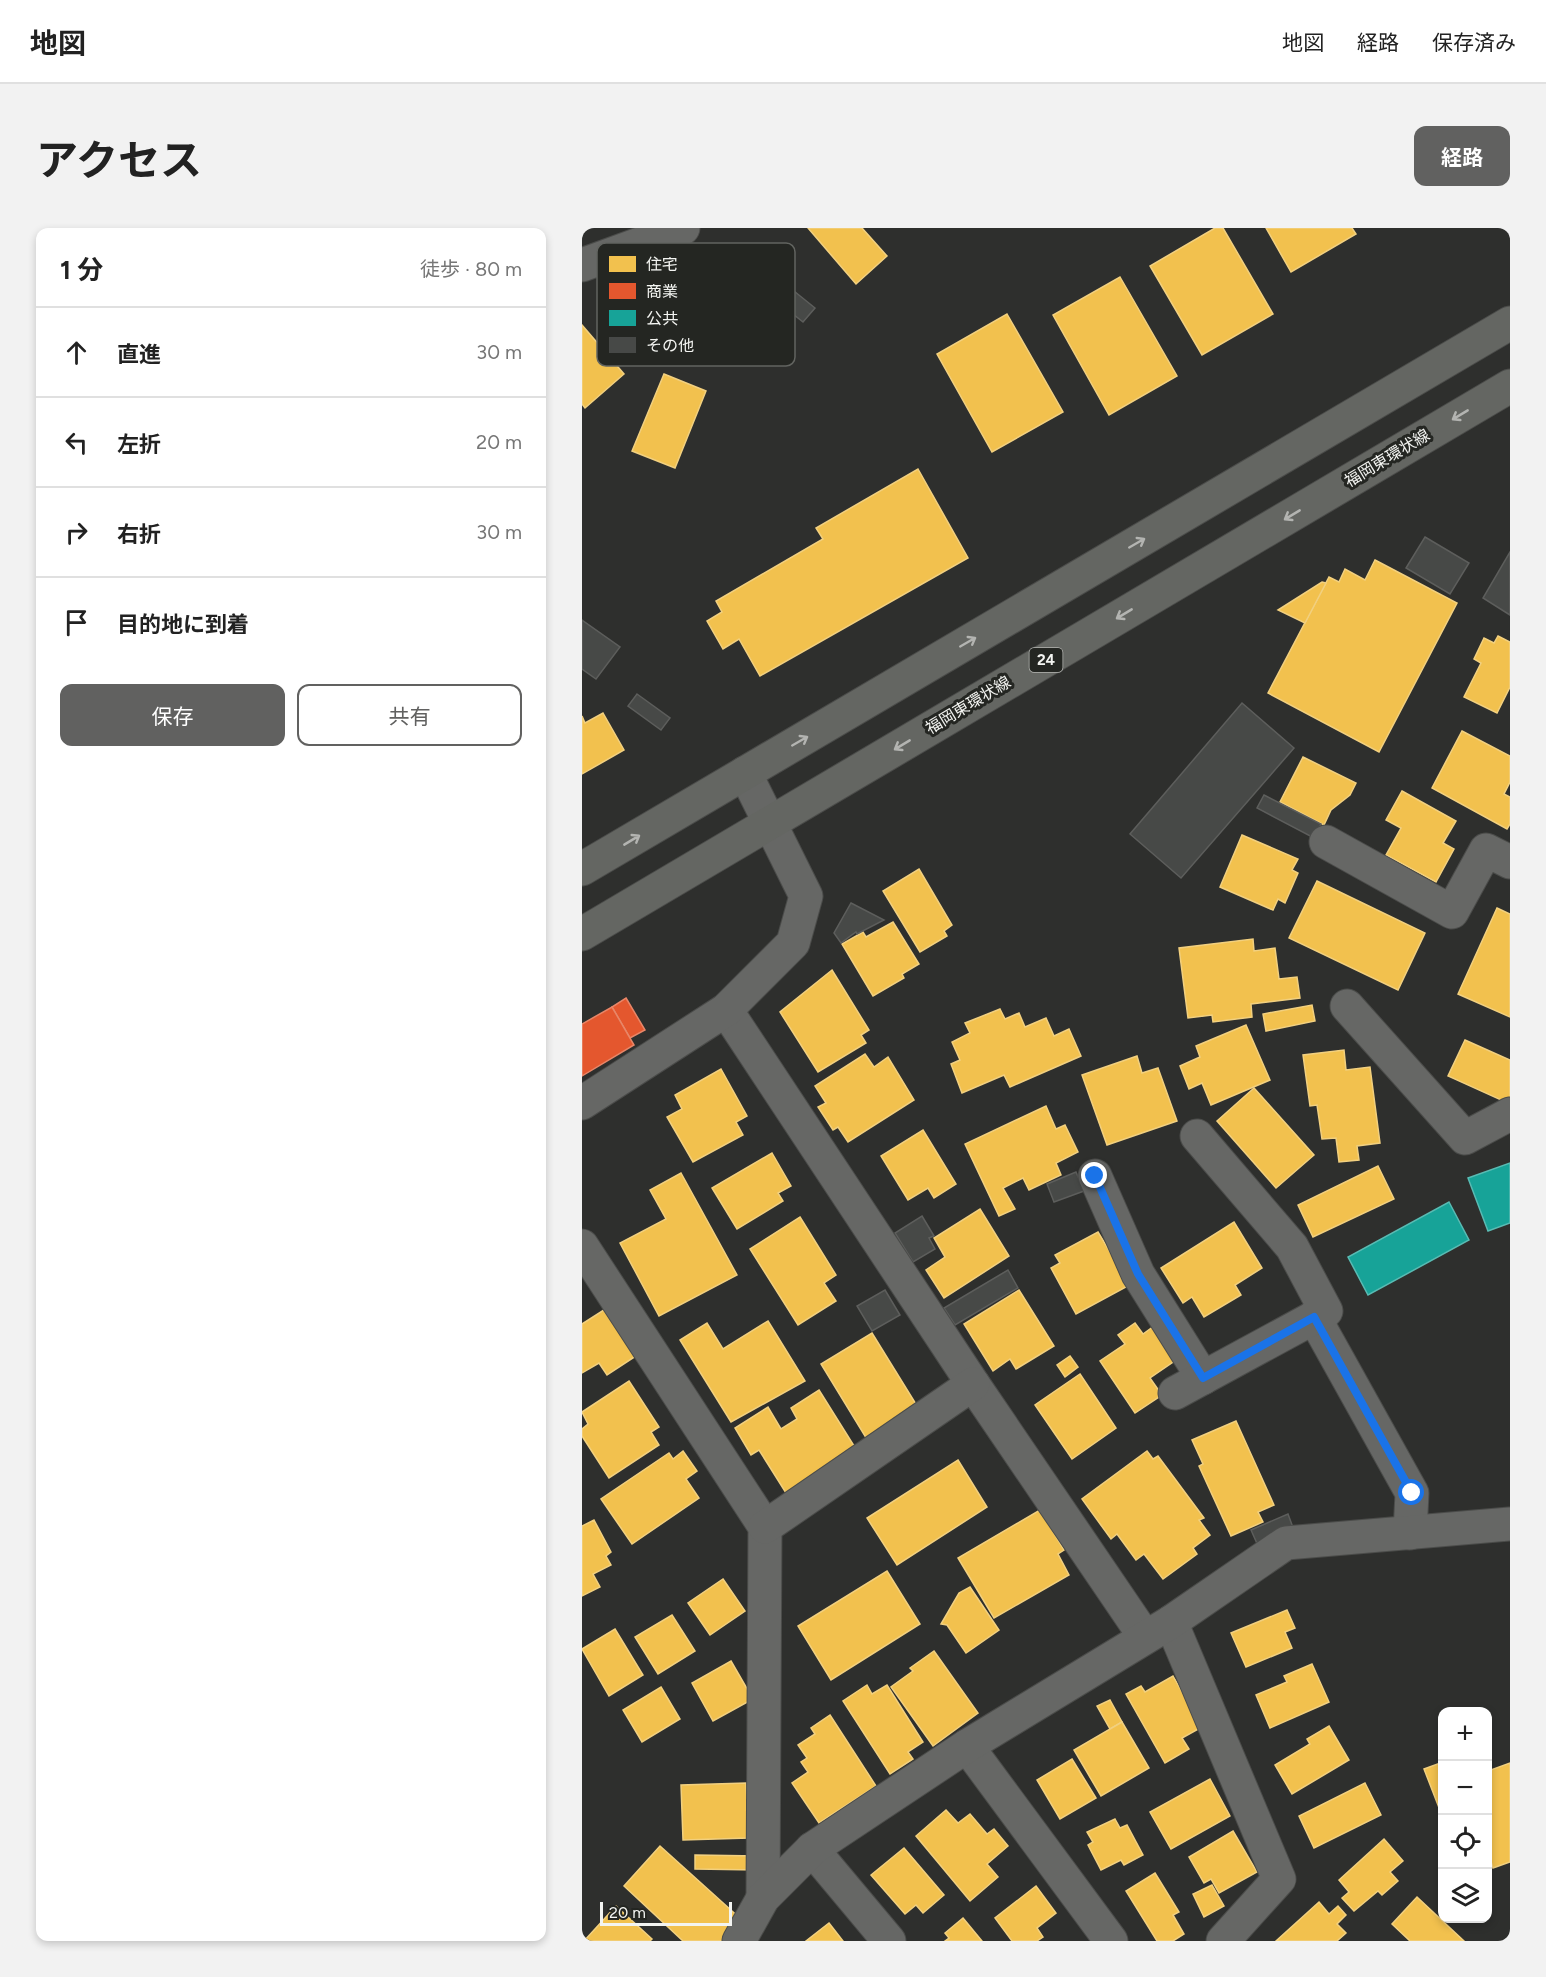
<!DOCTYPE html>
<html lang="ja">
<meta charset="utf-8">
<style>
body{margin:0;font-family:Figtree,"Noto Sans JP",sans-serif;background:#f2f2f2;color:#222}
.controls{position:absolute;right:18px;bottom:18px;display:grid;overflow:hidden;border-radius:12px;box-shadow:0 3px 9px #0003}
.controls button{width:54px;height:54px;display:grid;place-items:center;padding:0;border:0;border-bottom:2px solid #e0e0e0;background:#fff;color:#222;font:30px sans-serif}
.scale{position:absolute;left:18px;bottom:15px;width:132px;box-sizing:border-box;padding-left:6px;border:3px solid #f3f4f1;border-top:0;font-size:16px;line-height:21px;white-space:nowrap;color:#f3f4f1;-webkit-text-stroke:4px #242622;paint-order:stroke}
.stop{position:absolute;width:18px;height:18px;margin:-14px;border:4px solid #1a73e8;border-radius:50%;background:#fff}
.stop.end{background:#1a73e8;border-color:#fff;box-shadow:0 2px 6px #0008}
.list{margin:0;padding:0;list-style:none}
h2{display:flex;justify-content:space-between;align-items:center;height:78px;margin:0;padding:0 24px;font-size:26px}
h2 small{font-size:20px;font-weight:400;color:#767676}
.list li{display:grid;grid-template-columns:39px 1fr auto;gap:18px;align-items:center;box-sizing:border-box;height:90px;padding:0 24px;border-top:2px solid #e0e0e0}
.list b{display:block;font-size:22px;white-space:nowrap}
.list em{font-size:20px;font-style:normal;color:#767676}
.actions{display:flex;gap:12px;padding:18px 24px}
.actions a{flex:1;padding:14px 0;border:2px solid #616160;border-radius:12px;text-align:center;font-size:21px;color:#616160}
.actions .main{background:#616160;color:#fff}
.icon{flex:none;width:33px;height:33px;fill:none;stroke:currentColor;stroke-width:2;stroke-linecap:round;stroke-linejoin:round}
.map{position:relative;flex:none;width:928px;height:1713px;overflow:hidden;border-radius:12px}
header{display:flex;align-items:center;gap:36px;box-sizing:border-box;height:84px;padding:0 30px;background:#fff;border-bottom:2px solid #e0e0e0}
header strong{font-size:28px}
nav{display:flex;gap:33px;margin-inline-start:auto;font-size:21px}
.intro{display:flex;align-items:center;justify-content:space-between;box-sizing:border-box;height:144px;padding:0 36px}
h1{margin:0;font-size:42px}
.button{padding:15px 27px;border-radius:12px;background:#616160;color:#fff;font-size:21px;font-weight:700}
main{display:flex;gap:36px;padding:0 36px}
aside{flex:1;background:#fff;border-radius:12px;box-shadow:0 3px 9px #0003}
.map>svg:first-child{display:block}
.homes{fill:#f2c14e;stroke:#f2d07f;stroke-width:1.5}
.shops{fill:#e4572e;stroke:#e88668;stroke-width:1.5}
.public{fill:#17a398;stroke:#59bbb3;stroke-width:1.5}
.building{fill:#474947;stroke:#5d5e5c;stroke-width:1.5}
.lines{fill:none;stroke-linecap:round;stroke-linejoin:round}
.minor-casing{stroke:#4b4c4a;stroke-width:35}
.major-casing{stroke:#4b4c4a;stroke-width:35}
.minor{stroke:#666765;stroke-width:33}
.major{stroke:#646662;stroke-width:33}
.oneway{stroke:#b3b4b1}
.route{stroke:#1a73e8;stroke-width:8}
.labels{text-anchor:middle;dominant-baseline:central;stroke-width:6;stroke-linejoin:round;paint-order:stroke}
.shield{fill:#242622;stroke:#b5b6b3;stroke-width:1.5}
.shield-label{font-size:15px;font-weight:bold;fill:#f3f4f1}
.street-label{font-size:16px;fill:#f3f4f1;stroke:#242622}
.key{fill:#242622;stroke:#626460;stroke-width:1.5}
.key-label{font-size:16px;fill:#f3f4f1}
</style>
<header>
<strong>地図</strong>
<nav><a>地図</a><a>経路</a><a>保存済み</a></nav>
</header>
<div class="intro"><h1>アクセス</h1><a class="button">経路</a></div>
<main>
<aside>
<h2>1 分<small>徒歩 · 80 m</small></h2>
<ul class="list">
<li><svg class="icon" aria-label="ahead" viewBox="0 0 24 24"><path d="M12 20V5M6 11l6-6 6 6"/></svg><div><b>直進</b></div><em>30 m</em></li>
<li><svg class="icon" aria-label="left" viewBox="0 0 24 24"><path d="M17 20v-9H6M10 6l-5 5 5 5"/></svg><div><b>左折</b></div><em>20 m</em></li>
<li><svg class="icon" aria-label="right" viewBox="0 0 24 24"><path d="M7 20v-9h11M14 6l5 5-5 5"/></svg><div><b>右折</b></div><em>30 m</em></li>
<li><svg class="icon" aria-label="arrive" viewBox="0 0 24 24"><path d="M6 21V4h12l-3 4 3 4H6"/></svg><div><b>目的地に到着</b></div></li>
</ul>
<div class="actions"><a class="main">保存</a><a>共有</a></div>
</aside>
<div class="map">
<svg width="928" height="1713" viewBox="0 0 928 1713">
<rect width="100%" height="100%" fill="#2e2f2d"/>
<g class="homes">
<path d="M 226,0 L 280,0 L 305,28 L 274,56 Z"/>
<path d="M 633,0 L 641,0 L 691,86 L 620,127 L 568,38 Z"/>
<path d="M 684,0 L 770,0 L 774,6 L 709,44 Z"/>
<path d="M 538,49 L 595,148 L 527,187 L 471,87 Z"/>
<path d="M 425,86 L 481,184 L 410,224 L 355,126 Z"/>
<path d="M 0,97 L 42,146 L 3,180 L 0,176 Z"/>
<path d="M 82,146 L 124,163 L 93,240 L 50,223 Z"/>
<path d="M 336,241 L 386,330 L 178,448 L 157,411 L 141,421 L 125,393 L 140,384 L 134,373 L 241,311 L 234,300 Z"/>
<path d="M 793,332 L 875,375 L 797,524 L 686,465 L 747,349 L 757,354 L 763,341 L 783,352 Z"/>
<path d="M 740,354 L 744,355 L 723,395 L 696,382 Z"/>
<path d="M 916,408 L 928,414 L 928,459 L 915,485 L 882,469 L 899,435 L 892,431 L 902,410 L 912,415 Z"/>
<path d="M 21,485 L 42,522 L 0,546 L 0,488 L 3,495 Z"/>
<path d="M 880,503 L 928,528 L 928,554 L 922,566 L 928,569 L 928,596 L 925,601 L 850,560 Z"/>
<path d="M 721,529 L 774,555 L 768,567 L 749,582 L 742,597 L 698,574 Z"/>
<path d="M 820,563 L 874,593 L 861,615 L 872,621 L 854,654 L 804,627 L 819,600 L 804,592 Z"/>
<path d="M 660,607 L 716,631 L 710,642 L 716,645 L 703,675 L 696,671 L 691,682 L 638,659 Z"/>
<path d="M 337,641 L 370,697 L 362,703 L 365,708 L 338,724 L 301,663 Z"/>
<path d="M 735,653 L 843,705 L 816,762 L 707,710 Z"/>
<path d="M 915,680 L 928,686 L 928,789 L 876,766 Z"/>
<path d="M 311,694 L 337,736 L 320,746 L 322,750 L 291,768 L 260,716 L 281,704 L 284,709 Z"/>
<path d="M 671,711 L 672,723 L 693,720 L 697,751 L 715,749 L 718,770 L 669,776 L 670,789 L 631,794 L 630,787 L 606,790 L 597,720 Z"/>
<path d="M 250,742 L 287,802 L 279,807 L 284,815 L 236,844 L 198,784 Z"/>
<path d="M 730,777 L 733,793 L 684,803 L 681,786 Z"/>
<path d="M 418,781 L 423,791 L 437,785 L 443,799 L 464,790 L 472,808 L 487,801 L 499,828 L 428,859 L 422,847 L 380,865 L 369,836 L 378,832 L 370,814 L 388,805 L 383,795 Z"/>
<path d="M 664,797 L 688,852 L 629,877 L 620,855 L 607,861 L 598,838 L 618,829 L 614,818 Z"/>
<path d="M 883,812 L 928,832 L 928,876 L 866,848 Z"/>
<path d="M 762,822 L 764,842 L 788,839 L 798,915 L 775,918 L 777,932 L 757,934 L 754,910 L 740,911 L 735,877 L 728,878 L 721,827 Z"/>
<path d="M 283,826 L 292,839 L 306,829 L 332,872 L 266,914 L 256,899 L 251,902 L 236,879 L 244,875 L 233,858 Z"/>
<path d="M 555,828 L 560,845 L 576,840 L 595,893 L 525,917 L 500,847 Z"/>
<path d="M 139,841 L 165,888 L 154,894 L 161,907 L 111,934 L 85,889 L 100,881 L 93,867 Z"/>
<path d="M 672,860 L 732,927 L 694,960 L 635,893 Z"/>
<path d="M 464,878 L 474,901 L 483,897 L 496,924 L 474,935 L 479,947 L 447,962 L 441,950 L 421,960 L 433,981 L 417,988 L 383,916 Z"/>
<path d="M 341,902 L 374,956 L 352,970 L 346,960 L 326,972 L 299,928 Z"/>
<path d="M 190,925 L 209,958 L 196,965 L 201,973 L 155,1001 L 130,960 Z"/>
<path d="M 796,938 L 812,971 L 731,1009 L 716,977 Z"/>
<path d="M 99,945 L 155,1047 L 77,1088 L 38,1015 L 84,991 L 68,962 Z"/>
<path d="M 398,981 L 427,1028 L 362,1070 L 344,1042 L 363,1029 L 352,1010 Z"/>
<path d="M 218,989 L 254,1047 L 242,1055 L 254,1073 L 216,1097 L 168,1021 Z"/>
<path d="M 652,994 L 680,1040 L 653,1057 L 659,1067 L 622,1089 L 610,1069 L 601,1075 L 579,1040 Z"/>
<path d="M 516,1004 L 542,1047 L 539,1049 L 544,1059 L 494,1086 L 469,1040 L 478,1035 L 473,1027 Z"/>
<path d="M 437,1062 L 472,1118 L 434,1141 L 428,1131 L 411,1143 L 382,1096 Z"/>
<path d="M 28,1078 L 57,1126 L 25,1147 L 17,1135 L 0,1145 L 0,1096 Z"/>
<path d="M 186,1093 L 223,1153 L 149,1194 L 98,1112 L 125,1095 L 141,1121 Z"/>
<path d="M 553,1095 L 561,1106 L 572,1098 L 594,1132 L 568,1150 L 580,1167 L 553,1185 L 518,1133 L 543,1116 L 536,1107 Z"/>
<path d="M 290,1105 L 337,1181 L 286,1213 L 239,1136 Z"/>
<path d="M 488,1128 L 496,1139 L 483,1149 L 475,1137 Z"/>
<path d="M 498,1146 L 534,1200 L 490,1231 L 453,1177 Z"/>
<path d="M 47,1153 L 77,1199 L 69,1204 L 77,1217 L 27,1250 L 0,1208 L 0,1201 L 6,1196 L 0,1184 Z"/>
<path d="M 237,1162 L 274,1221 L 204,1265 L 177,1222 L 169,1227 L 153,1200 L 186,1179 L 199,1201 L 215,1191 L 209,1180 Z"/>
<path d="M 654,1193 L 692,1277 L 676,1284 L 681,1294 L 649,1308 L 617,1238 L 621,1236 L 610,1212 Z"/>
<path d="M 101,1223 L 115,1243 L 104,1251 L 117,1270 L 50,1316 L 19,1271 L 87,1225 L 91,1231 Z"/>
<path d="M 565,1223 L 571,1231 L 576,1228 L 622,1290 L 617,1292 L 628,1307 L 611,1320 L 615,1326 L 581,1351 L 562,1326 L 554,1332 L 535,1306 L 529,1311 L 500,1271 Z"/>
<path d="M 376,1232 L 405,1279 L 315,1337 L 285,1290 Z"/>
<path d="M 458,1282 L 482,1322 L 476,1326 L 487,1347 L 412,1390 L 376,1330 Z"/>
<path d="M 12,1292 L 29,1324 L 24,1328 L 29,1337 L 11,1346 L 18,1359 L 0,1368 L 0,1298 Z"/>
<path d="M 305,1343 L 338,1396 L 249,1452 L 216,1398 Z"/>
<path d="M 141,1351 L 163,1383 L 128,1407 L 106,1375 Z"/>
<path d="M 388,1359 L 417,1402 L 384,1425 L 365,1397 L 359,1396 L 377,1365 Z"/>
<path d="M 705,1382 L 713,1400 L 703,1404 L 710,1420 L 664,1439 L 649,1405 Z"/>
<path d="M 90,1387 L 113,1423 L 76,1446 L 53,1409 Z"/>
<path d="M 33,1401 L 61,1447 L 27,1468 L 0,1421 Z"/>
<path d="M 352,1423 L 396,1485 L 351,1518 L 309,1459 L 331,1443 L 328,1440 Z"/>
<path d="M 149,1433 L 171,1471 L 131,1493 L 110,1455 Z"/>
<path d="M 730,1436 L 747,1474 L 688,1500 L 674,1467 L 705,1454 L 702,1448 Z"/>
<path d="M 591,1448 L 620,1499 L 600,1510 L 607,1521 L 583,1535 L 544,1466 L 559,1458 L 563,1464 Z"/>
<path d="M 285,1457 L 290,1466 L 305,1457 L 341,1514 L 326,1524 L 331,1531 L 308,1546 L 261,1473 Z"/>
<path d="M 79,1459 L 98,1491 L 60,1514 L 41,1482 Z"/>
<path d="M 528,1472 L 540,1494 L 528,1501 L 515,1478 Z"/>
<path d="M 248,1487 L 294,1558 L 237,1595 L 210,1555 L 226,1544 L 219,1534 L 225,1530 L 216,1517 L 233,1506 L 229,1500 Z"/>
<path d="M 540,1494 L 567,1540 L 519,1568 L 492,1522 Z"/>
<path d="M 747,1498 L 767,1532 L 710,1566 L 693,1537 L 728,1516 L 725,1511 Z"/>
<path d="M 490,1531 L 514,1570 L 478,1591 L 455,1552 Z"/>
<path d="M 861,1534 L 861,1590 L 842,1541 Z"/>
<path d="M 928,1535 L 928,1634 L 911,1640 L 906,1624 L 906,1543 Z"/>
<path d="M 628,1551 L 648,1588 L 589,1621 L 568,1584 Z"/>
<path d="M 164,1555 L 167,1610 L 101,1612 L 99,1557 Z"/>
<path d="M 783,1555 L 799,1587 L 732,1620 L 717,1588 Z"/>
<path d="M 364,1582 L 376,1595 L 388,1586 L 405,1606 L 412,1601 L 426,1618 L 405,1636 L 416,1649 L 388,1673 L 334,1608 Z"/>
<path d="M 533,1591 L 538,1600 L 545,1597 L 561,1627 L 542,1637 L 539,1632 L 519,1642 L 506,1617 L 511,1614 L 505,1604 Z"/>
<path d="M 651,1603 L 675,1644 L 637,1665 L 629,1651 L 622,1655 L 607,1629 Z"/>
<path d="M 802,1611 L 821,1633 L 808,1644 L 816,1653 L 800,1667 L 796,1663 L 772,1683 L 760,1670 L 767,1664 L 757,1652 Z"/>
<path d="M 78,1618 L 160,1692 L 141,1713 L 101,1713 L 42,1658 Z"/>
<path d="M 322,1620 L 362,1667 L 341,1685 L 334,1677 L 323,1686 L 289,1647 Z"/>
<path d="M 113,1627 L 176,1628 L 175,1642 L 113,1641 Z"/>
<path d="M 573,1645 L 597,1684 L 591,1687 L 602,1706 L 591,1713 L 575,1713 L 544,1663 Z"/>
<path d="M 630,1657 L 642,1678 L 622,1689 L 611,1666 Z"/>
<path d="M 454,1658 L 474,1685 L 455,1700 L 461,1709 L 455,1713 L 430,1713 L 413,1690 Z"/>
<path d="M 835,1669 L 882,1713 L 828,1713 L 810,1696 Z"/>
<path d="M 737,1674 L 747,1686 L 756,1678 L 764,1687 L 755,1696 L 764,1705 L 755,1713 L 694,1713 Z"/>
<path d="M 34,1678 L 70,1711 L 68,1713 L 2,1713 Z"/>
<path d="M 381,1690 L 400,1713 L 363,1713 L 367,1710 L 363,1705 Z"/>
<path d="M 247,1695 L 261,1713 L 224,1713 Z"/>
</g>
<g class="shops">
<path d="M 44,770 L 63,802 L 48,810 L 30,779 Z"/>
<path d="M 30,779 L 52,817 L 0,848 L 0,796 Z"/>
</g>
<g class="public">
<path d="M 928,935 L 928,995 L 906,1003 L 886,950 Z"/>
<path d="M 867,974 L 887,1012 L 786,1067 L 766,1029 Z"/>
</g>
<g class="building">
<path d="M 207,59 L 233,80 L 221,94 L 196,74 Z"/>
<path d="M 843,309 L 887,335 L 868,366 L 824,340 Z"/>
<path d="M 928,324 L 928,387 L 901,370 Z"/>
<path d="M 0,392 L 38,419 L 14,451 L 0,441 Z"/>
<path d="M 55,466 L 88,490 L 79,502 L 46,478 Z"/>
<path d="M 660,475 L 712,520 L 599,650 L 548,606 Z"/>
<path d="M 682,567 L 739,596 L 732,610 L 675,580 Z"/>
<path d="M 269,675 L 302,692 L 275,706 L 274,704 L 259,715 L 252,705 Z"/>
<path d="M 494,944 L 502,963 L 472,974 L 465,956 Z"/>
<path d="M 340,988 L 352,1008 L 347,1010 L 353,1021 L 331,1034 L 313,1005 Z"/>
<path d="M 426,1042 L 436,1060 L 373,1097 L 362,1080 Z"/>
<path d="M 303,1062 L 318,1087 L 290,1103 L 275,1078 Z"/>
<path d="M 706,1286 L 713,1305 L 677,1320 L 669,1302 Z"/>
</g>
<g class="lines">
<g class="minor-casing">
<g id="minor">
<path d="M 0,37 L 101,0"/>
<path d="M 744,614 L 870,684 L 904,622 L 928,634"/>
<path d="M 765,778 L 883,910 L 928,886"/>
<path d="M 144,782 L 391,1156 L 563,1409"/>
<path d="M 0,875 L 144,782 L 211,715 L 224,668 L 163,545"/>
<path d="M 513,948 L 556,1046 L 621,1150"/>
<path d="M 0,1018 L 183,1299 L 181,1670"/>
<path d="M 732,1089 L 830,1265 L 828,1305"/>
<path d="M 593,1165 L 744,1083 L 710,1019 L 615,908"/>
<path d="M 183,1299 L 391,1156"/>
<path d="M 589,1394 L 697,1651 L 641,1713"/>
<path d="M 385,1518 L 529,1713"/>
<path d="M 230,1621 L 307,1713"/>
<path d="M 157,1713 L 181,1670 L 230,1621 L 385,1518 L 589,1394 L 704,1315 L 928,1296"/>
</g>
</g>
<g class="major-casing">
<g id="major">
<path d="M 0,641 L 928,95"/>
<path d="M 0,706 L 928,158"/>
</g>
</g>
<use href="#minor" class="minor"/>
<use href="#major" class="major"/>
</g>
<defs><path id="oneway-shaft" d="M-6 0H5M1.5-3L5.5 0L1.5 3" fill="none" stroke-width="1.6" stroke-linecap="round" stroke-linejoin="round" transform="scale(1.5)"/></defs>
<g class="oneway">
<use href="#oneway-shaft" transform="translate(878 187) rotate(149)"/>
<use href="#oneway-shaft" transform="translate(710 287) rotate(149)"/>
<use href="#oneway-shaft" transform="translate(555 315) rotate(-30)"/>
<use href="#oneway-shaft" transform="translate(542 386) rotate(149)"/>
<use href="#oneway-shaft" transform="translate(386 414) rotate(-30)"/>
<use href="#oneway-shaft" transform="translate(218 513) rotate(-30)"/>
<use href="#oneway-shaft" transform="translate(320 517) rotate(149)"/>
<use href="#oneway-shaft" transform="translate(50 612) rotate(-31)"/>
</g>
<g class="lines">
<path class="route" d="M 513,948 L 556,1046 L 621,1150 L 732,1089 L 830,1265"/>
</g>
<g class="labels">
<rect class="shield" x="447.5" y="420" width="33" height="24" rx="4.5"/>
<g class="shield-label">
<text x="464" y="432">24</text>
</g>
<g class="street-label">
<text transform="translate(805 230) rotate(-31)">福岡東環状線</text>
<text transform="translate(386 477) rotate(-31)">福岡東環状線</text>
</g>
</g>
<rect x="15" y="15" width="198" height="123" rx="9" class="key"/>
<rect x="27" y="28" width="27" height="16" fill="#f2c14e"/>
<rect x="27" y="55" width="27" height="16" fill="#e4572e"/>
<rect x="27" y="82" width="27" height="16" fill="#17a398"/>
<rect x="27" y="109" width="27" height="16" fill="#474947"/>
<g class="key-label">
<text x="64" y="42">住宅</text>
<text x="64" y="69">商業</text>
<text x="64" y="96">公共</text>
<text x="64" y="123">その他</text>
</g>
</svg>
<div class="controls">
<button>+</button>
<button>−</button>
<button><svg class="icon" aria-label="locate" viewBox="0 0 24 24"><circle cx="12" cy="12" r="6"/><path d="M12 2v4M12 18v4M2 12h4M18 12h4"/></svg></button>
<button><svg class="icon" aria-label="layers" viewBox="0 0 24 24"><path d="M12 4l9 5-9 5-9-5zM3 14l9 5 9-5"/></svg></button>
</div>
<div class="scale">20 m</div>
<div class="stop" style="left:830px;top:1265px"></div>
<div class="stop end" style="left:513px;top:948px"></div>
</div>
</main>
